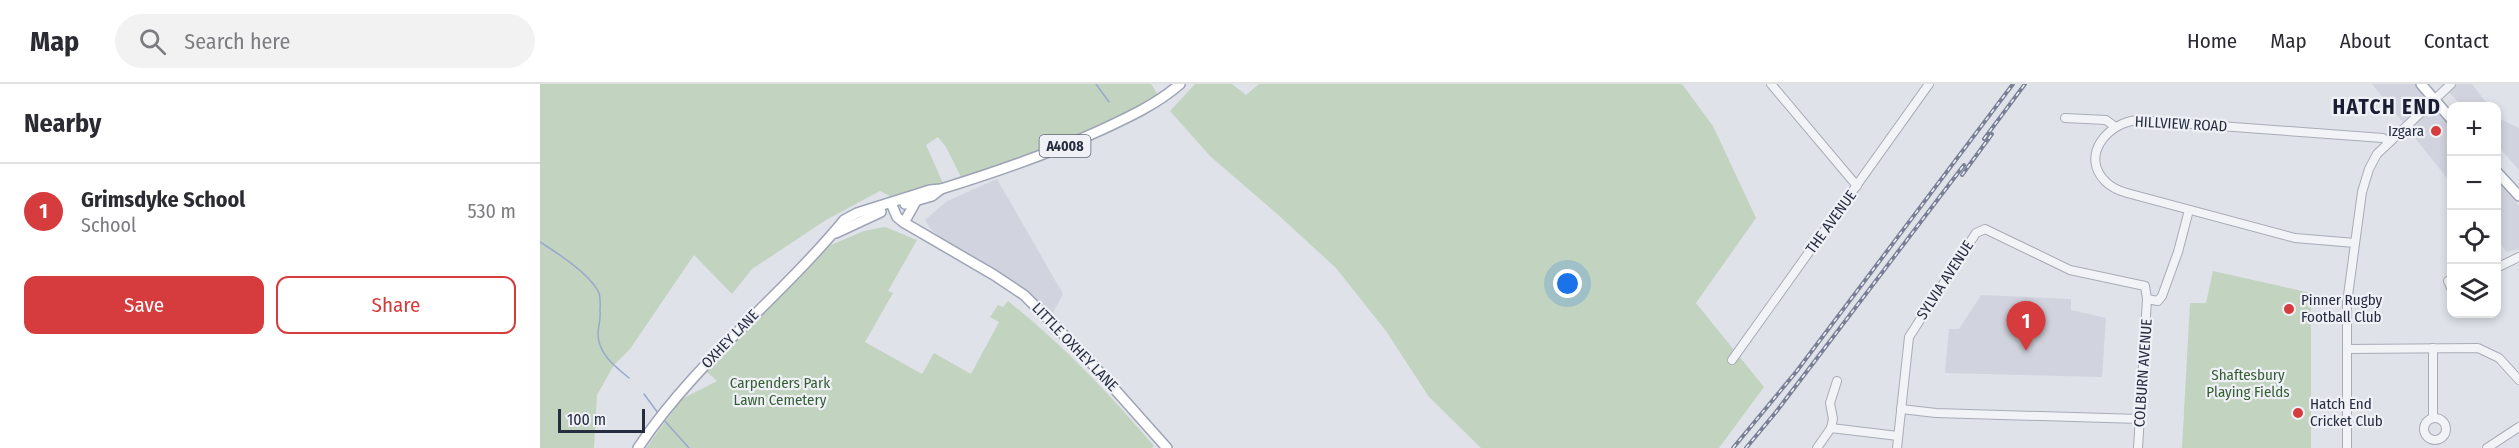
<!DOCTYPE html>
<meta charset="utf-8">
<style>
body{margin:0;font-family:"Fira Sans Condensed",sans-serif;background:#f2f2f3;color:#2b2b33}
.controls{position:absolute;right:18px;top:18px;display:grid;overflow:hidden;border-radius:12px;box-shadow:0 3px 9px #0003}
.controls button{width:54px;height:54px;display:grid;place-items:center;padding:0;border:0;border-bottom:2px solid #e1e1e2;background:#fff;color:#2b2b33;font:30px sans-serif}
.scale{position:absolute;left:18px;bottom:15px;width:87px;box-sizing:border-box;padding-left:6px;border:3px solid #272d41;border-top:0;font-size:16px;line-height:21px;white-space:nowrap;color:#272d41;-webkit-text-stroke:4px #eff1f7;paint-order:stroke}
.you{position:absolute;left:1028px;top:200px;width:21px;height:21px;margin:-15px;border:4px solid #fff;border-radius:50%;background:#1a73e8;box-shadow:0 0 0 9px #1a73e833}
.badge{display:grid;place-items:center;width:39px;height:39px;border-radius:50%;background:#d63c3d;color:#fff;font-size:20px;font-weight:700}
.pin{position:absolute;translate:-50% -50px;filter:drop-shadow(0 2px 3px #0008)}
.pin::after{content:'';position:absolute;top:32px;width:21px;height:18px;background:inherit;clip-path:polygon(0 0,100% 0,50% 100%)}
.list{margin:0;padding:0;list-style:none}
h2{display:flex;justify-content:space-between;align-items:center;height:78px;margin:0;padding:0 24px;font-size:26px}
h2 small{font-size:20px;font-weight:400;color:#7c7c81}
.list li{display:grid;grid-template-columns:39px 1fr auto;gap:18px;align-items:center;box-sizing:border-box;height:96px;padding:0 24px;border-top:2px solid #e1e1e2}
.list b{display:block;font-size:22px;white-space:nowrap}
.list p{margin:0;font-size:20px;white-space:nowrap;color:#7c7c81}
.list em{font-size:20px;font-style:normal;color:#7c7c81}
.actions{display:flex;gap:12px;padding:18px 24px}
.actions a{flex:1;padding:14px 0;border:2px solid #d63c3d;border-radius:12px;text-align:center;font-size:21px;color:#d63c3d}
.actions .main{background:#d63c3d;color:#fff}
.icon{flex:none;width:33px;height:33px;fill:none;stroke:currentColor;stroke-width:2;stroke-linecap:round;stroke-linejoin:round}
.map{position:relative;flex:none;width:1979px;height:364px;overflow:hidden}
header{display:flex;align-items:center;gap:36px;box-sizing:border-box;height:84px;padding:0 30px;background:#fff;border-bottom:2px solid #e1e1e2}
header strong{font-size:28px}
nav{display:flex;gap:33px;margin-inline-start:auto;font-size:21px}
.search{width:420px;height:54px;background:#f2f2f3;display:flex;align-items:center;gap:15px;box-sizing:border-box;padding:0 21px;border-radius:33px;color:#7c7c81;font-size:22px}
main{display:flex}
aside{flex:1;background:#fff}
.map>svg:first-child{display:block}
.built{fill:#d1d4de}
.green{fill:#c2d4c0}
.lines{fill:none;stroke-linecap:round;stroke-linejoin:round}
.stream{stroke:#98a9cc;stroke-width:1.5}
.minor-casing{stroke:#a8acb7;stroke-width:10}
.major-casing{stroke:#9ea4b6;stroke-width:12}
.minor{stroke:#f2f3f7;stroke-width:8}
.major{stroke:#fff;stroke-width:9}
.rail-casing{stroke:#787e94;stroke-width:4}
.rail{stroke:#eff1f7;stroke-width:1.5;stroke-dasharray:4.5;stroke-linecap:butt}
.poi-dot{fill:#d63c3d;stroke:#eff1f7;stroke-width:2}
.labels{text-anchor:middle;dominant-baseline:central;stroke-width:4.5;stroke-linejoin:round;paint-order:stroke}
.shield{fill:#eff1f7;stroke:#636878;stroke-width:1.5}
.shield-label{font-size:14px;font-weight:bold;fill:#272d41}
.street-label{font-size:15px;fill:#272d41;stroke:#eff1f7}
.poi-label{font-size:15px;fill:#272d41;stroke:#eff1f7;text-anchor:start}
.park-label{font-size:15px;fill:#355e33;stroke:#eff1f7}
.district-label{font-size:21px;font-weight:bold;letter-spacing:1.5px;fill:#191e32;stroke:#eff1f7}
</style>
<header>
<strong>Map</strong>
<div class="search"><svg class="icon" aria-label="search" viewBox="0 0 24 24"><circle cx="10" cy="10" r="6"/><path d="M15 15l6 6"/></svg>Search here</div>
<nav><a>Home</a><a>Map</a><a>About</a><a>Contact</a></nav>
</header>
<main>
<aside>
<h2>Nearby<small></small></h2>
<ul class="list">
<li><span class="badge">1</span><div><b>Grimsdyke School</b><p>School</p></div><em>530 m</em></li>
</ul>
<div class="actions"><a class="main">Save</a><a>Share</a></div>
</aside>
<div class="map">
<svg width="1979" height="364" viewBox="0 0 1979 364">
<rect width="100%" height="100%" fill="#dfe2e9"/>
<g class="built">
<path d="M 1832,0 L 1877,0 L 1888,13 L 1911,43 L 1911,99 Z"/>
<path d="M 1901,0 L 1932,0 L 1949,22 L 1922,22 Z"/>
<path d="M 1956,33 L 1979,44 L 1979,86 L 1957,61 Z"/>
<path d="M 457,95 L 523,210 L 513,229 L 392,147 L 385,136 L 407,117 Z"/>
<path d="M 1956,96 L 1979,122 L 1979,165 L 1967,168 L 1957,156 Z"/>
<path d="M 1441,211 L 1531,215 L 1531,226 L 1566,234 L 1562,293 L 1405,289 L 1409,245 L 1419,245 Z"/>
</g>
<g class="green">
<path d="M 0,0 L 611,0 L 620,14 L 500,71 L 421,93 L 406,63 L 398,53 L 386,61 L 403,99 L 352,113 L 340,107 L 286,136 L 212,185 L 192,210 L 154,171 L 90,265 L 74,281 L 57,311 L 54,364 L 0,364 Z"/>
<path d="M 655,0 L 692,0 L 706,11 L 719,0 L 1142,0 L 1173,42 L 1216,134 L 1156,219 L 1224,303 L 1179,364 L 941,364 L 889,313 L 846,247 L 796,184 L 735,128 L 670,72 L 630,27 Z"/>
<path d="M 345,143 L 377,156 L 348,207 L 353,209 L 325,258 L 382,290 L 394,269 L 431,290 L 459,238 L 450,233 L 458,221 L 463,223 L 468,217 C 524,262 567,307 614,362 L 612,364 L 106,364 L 142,315 L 177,297 L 167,288 L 202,248 L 274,174 L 291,161 L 324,147 Z"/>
<path d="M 1673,187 L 1771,209 L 1771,364 L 1642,364 L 1650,219 L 1666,219 Z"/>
</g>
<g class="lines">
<g class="stream">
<path d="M 556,0 L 569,18"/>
<path d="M 0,158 C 16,168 51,191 59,209 C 61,215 60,221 60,227 C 61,235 58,243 58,250 C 58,270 76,283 89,294"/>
<path d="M 104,310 L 118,329"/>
<path d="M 123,335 L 149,364"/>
</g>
<g class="minor-casing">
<g id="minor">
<path d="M 1231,0 L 1317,102"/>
<path d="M 1525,34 L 1566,36 L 1574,42"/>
<path d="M 1815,159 L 1755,154 L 1587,109 C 1580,107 1572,104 1566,98 C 1539,72 1568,38 1598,36 L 1843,54 L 1849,58"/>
<path d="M 1956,184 L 1979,173"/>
<path d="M 1912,194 L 1908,197 L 1912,206"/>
<path d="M 1607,215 L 1618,217 L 1622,212 L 1638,168 L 1649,126"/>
<path d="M 1807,265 L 1938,264 L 1959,274 L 1979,296"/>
<path d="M 1192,276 L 1389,0"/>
<path d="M 1361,325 L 1396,329 L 1600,335"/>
<path d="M 1893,334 L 1893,264"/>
<circle cx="1895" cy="345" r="11"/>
<path d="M 1291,344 L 1293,335 L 1290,319 L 1297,297"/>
<path d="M 1277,364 L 1291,344 L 1358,352"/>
<path d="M 1357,364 L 1369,253 L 1436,149 L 1445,145 L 1530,186 L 1605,202 L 1607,215 L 1598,364"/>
<path d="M 1807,364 L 1807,219 L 1822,108 L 1829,85 L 1837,70 L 1911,0"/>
<path d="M 1947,364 L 1979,343"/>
</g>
</g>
<g class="major-casing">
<g id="major">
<path d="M 1881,0 L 1912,36"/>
<path d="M 1956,87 L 1979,112"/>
<path d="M 351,119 L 357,133 L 363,138 L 454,191 L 484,211 L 546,273 L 627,364"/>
<path d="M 365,120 L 392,112 L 401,105"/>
<path d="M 366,135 L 376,117"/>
<path d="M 296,149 L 341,128"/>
<path d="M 98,364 C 155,278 239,215 304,136 L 317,129 L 390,106 L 401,105 C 456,88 509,70 561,46 C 589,33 617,20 640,0"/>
</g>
</g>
<use href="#minor" class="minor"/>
<use href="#major" class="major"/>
<g class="rail-casing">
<g id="rail">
<path d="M 1444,55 L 1485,0"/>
<path d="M 1422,91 L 1452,50"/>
<path d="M 1193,364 L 1256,288 L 1473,0"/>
<path d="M 1206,364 L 1236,328 L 1424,81"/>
</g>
</g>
<use href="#rail" class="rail"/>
</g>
<g class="poi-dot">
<circle cx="1896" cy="47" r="6"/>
<circle cx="1749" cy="225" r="6"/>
<circle cx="1758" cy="329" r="6"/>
</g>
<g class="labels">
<rect class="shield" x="499.5" y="51" width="51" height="22" rx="4.5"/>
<g class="shield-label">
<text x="525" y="62">A4008</text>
</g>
<g class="street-label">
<text transform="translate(1641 40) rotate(3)">HILLVIEW ROAD</text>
<text transform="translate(1291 138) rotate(-54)">THE AVENUE</text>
<text transform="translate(1405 196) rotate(-57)">SYLVIA AVENUE</text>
<text transform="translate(190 255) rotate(-46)">OXHEY LANE</text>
<text transform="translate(535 263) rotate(46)">LITTLE OXHEY LANE</text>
<text transform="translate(1603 289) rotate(-86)">COLBURN AVENUE</text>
</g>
<g class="poi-label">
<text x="1884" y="47" text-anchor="end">Izgara</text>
<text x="1761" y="216">Pinner Rugby<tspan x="1761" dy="17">Football Club</tspan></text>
<text x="1770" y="320">Hatch End<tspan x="1770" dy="17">Cricket Club</tspan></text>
</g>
<g class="park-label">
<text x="1708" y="291">Shaftesbury<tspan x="1708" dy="17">Playing Fields</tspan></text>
<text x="240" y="299">Carpenders Park<tspan x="240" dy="17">Lawn Cemetery</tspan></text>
</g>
<g class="district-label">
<text x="1847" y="23">HATCH END</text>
</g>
</g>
</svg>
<div class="controls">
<button>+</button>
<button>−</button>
<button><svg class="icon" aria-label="locate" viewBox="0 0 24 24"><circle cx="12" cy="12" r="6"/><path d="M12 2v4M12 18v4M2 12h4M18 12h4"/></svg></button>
<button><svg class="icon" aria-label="layers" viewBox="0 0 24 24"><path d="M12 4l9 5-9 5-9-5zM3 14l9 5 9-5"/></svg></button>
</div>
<div class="scale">100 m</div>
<div class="you"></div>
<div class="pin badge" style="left:1486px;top:267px">1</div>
</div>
</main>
